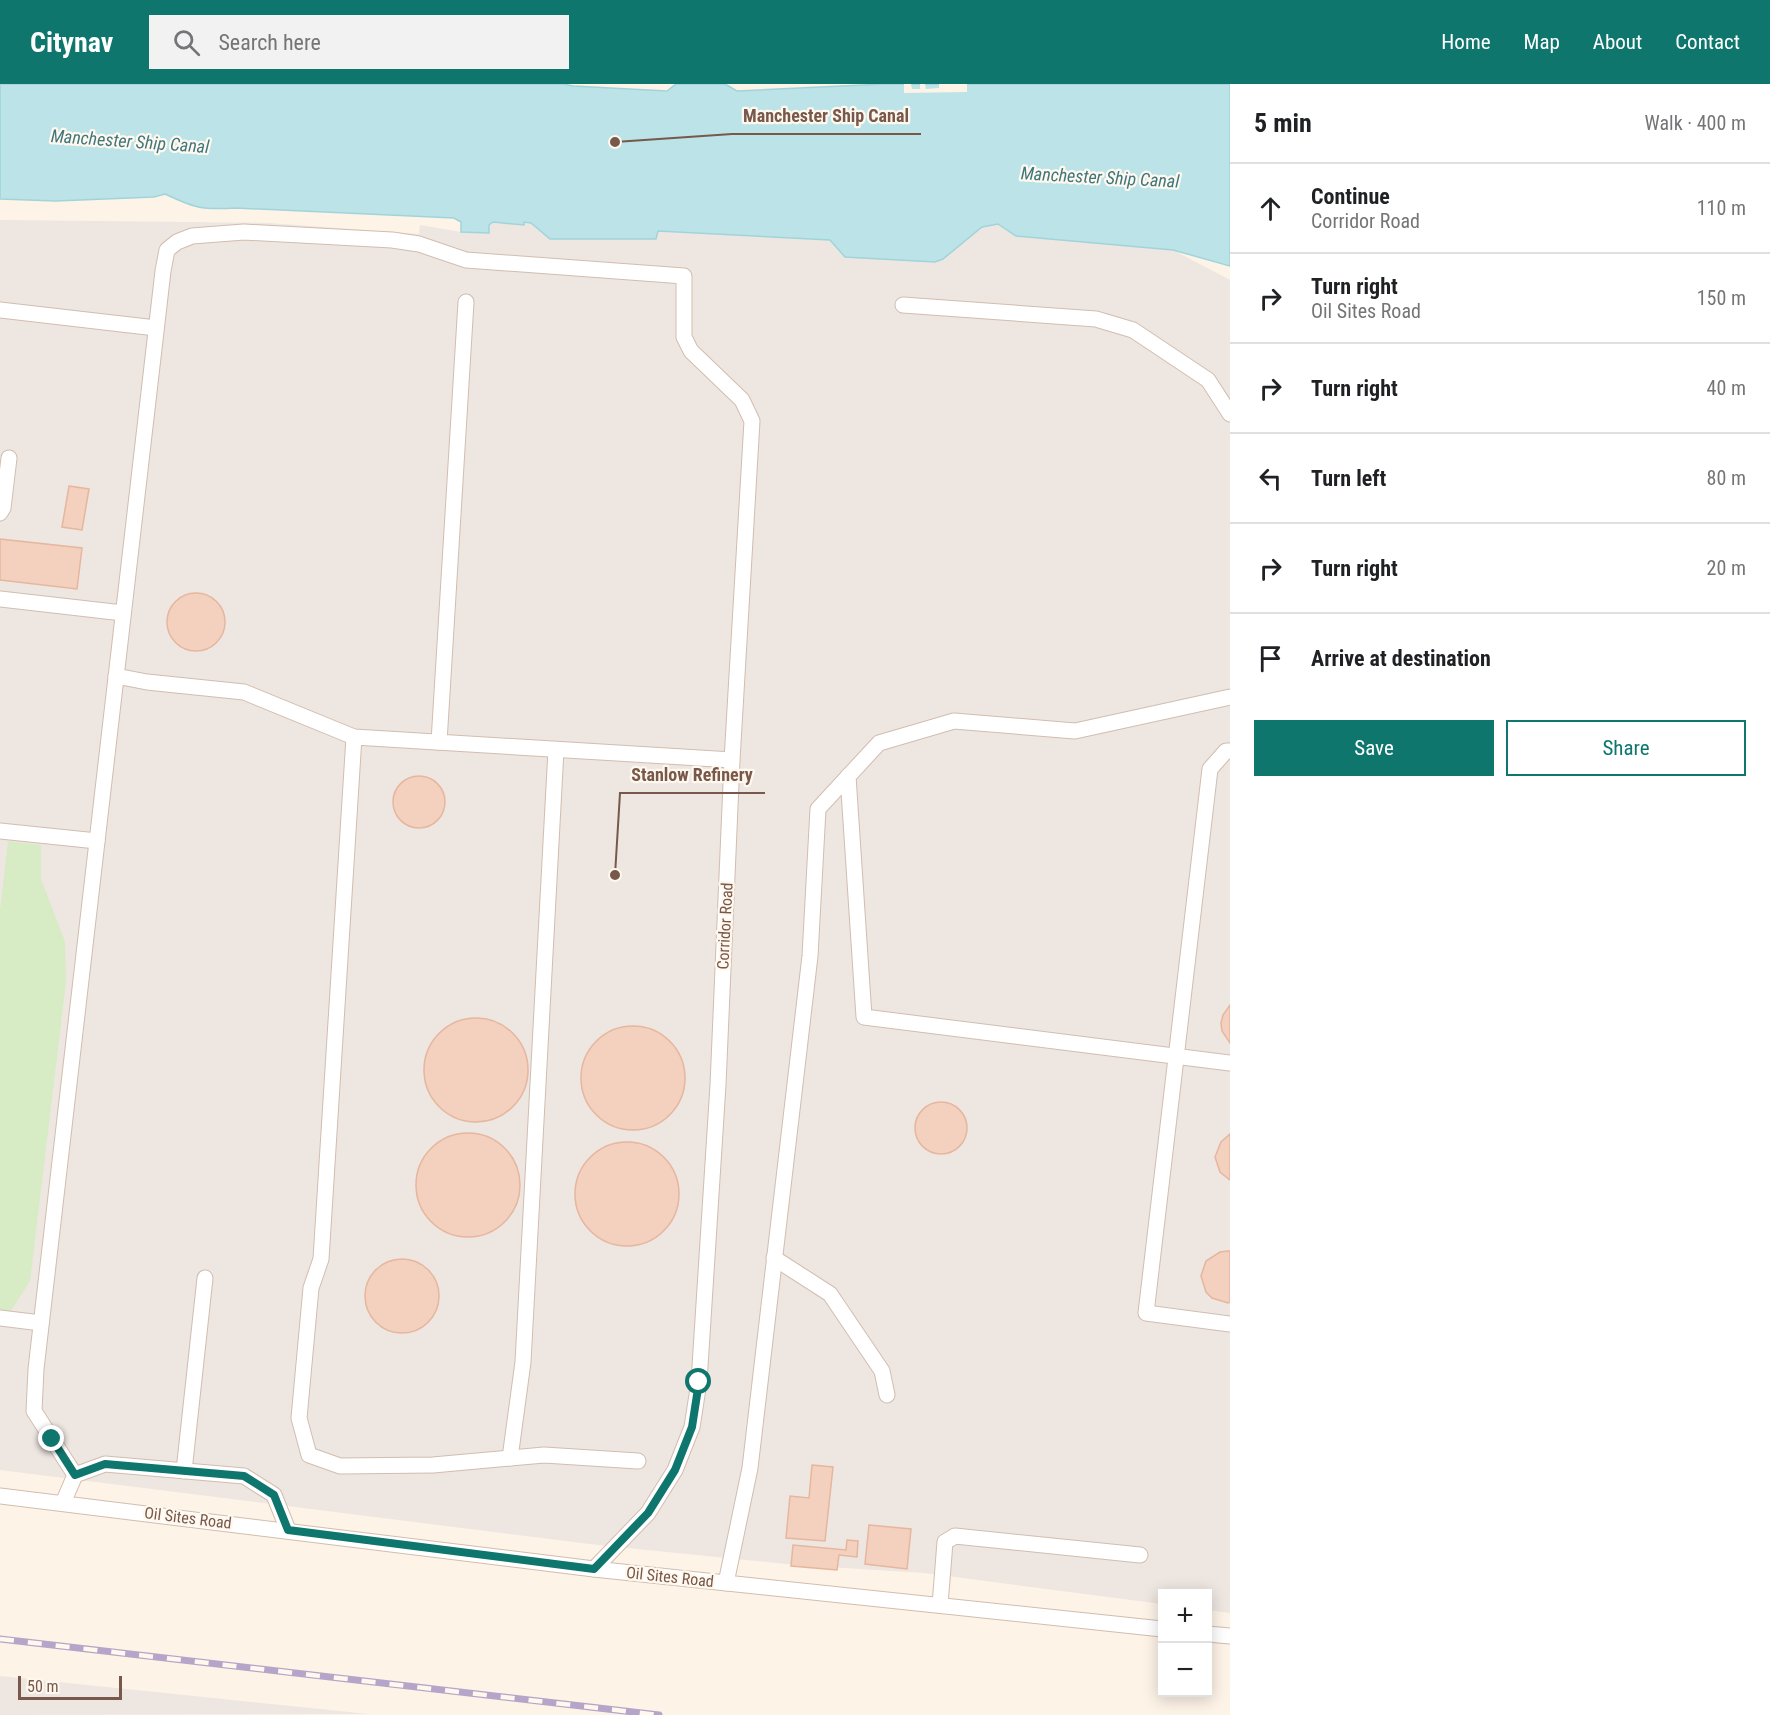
<!DOCTYPE html>
<meta charset="utf-8">
<style>
body{margin:0;font-family:"Roboto Condensed",sans-serif;background:#f2f2f2;color:#202124}
.controls{position:absolute;right:18px;bottom:18px;display:grid;overflow:hidden;border-radius:0px;box-shadow:0 3px 15px #0003}
.controls button{width:54px;height:54px;display:grid;place-items:center;padding:0;border:0;border-bottom:2px solid #e0e0e0;background:#fff;color:#202124;font:30px sans-serif}
.scale{position:absolute;left:18px;bottom:15px;width:104px;box-sizing:border-box;padding-left:6px;border:3px solid #78584a;border-top:0;font-size:16px;line-height:21px;white-space:nowrap;color:#78584a;-webkit-text-stroke:4px #fff8ee;paint-order:stroke}
.stop{position:absolute;width:18px;height:18px;margin:-14px;border:4px solid #0f766e;border-radius:50%;background:#fff}
.stop.end{background:#0f766e;border-color:#fff;box-shadow:0 2px 6px #0008}
.list{margin:0;padding:0;list-style:none}
h2{display:flex;justify-content:space-between;align-items:center;height:78px;margin:0;padding:0 24px;font-size:26px}
h2 small{font-size:20px;font-weight:400;color:#757577}
.list li{display:grid;grid-template-columns:39px 1fr auto;gap:18px;align-items:center;box-sizing:border-box;height:90px;padding:0 24px;border-top:2px solid #e0e0e0}
.list b{display:block;font-size:22px;white-space:nowrap}
.list p{margin:0;font-size:20px;white-space:nowrap;color:#757577}
.list em{font-size:20px;font-style:normal;color:#757577}
.actions{display:flex;gap:12px;padding:18px 24px}
.actions a{flex:1;padding:14px 0;border:2px solid #0f766e;border-radius:0px;text-align:center;font-size:21px;color:#0f766e}
.actions .main{background:#0f766e;color:#fff}
.icon{flex:none;width:33px;height:33px;fill:none;stroke:currentColor;stroke-width:2;stroke-linecap:round;stroke-linejoin:round}
.map{position:relative;flex:none;width:1230px;height:1631px;overflow:hidden}
header{display:flex;align-items:center;gap:36px;box-sizing:border-box;height:84px;padding:0 30px;background:#0f766e;color:#fff}
header strong{font-size:28px}
nav{display:flex;gap:33px;margin-inline-start:auto;font-size:21px}
.search{width:420px;height:54px;background:#f2f2f2;display:flex;align-items:center;gap:15px;box-sizing:border-box;padding:0 21px;border-radius:0px;color:#757577;font-size:22px}
main{display:flex}
aside{flex:1;background:#fff}
.map>svg:first-child{display:block}
.industrial{fill:#ede6e1}
.green{fill:#d7ebc5}
.water{fill:#bbe3e8;stroke:#a1d4da;stroke-width:1.5}
.pier{fill:#fdf3e7}
.building{fill:#f3d1be;stroke:#e6b69e;stroke-width:1.5}
.lines{fill:none;stroke-linecap:round;stroke-linejoin:round}
.minor-casing{stroke:#d2bdaf;stroke-width:17}
.minor{stroke:#fff;stroke-width:15}
.rail-casing{stroke:#b6a5c8;stroke-width:7}
.rail{stroke:#fff8ee;stroke-width:4.5;stroke-dasharray:14;stroke-linecap:butt}
.route{stroke:#0f766e;stroke-width:8}
.labels{text-anchor:middle;dominant-baseline:central;stroke-width:4.5;stroke-linejoin:round;paint-order:stroke}
.street-label{font-size:16px;fill:#78584a;stroke:#fff8ee}
.water-label{font-size:18px;font-style:italic;fill:#3d767d;stroke:#fff8ee}
.leader{fill:none;stroke:#78584a;stroke-width:2}
.callout-dot{fill:#78584a;stroke:#fff8ee;stroke-width:2}
.callout-label{font-size:18px;text-anchor:middle;font-weight:bold;fill:#78584a;stroke:#fff8ee;stroke-width:4.5;stroke-linejoin:round;paint-order:stroke}
</style>
<header>
<strong>Citynav</strong>
<div class="search"><svg class="icon" aria-label="search" viewBox="0 0 24 24"><circle cx="10" cy="10" r="6"/><path d="M15 15l6 6"/></svg>Search here</div>
<nav><a>Home</a><a>Map</a><a>About</a><a>Contact</a></nav>
</header>
<main>
<div class="map">
<svg width="1230" height="1631" viewBox="0 0 1230 1631">
<rect width="100%" height="100%" fill="#fdf3e7"/>
<g class="industrial">
<path d="M 0,136 L 269,139 L 419,150 L 420,141 L 461,148 L 489,149 L 489,141 L 493,138 L 523,141 L 524,138 L 531,139 L 550,155 L 655,155 L 658,147 L 831,156 L 845,173 L 943,175 L 982,143 L 998,140 L 1017,152 L 1173,166 L 1230,196 L 1230,1529 L 1208,1526 L 1208,1510 L 1162,1510 L 1162,1520 L 925,1489 L 796,1481 L 598,1461 L 0,1386 Z"/>
<path d="M 0,1592 L 368,1630 L 0,1631 Z"/>
</g>
<path class="green" d="M 8,757 L 41,761 L 41,795 L 65,858 L 66,898 L 30,1197 L 10,1228 L 0,1226 L 0,827 Z"/>
<path class="water" d="M 0,0 L 564,0 L 573,2 L 667,7 L 676,0 L 725,0 L 737,7 L 884,0 L 1230,0 L 1230,182 L 1173,166 L 1016,152 L 998,140 L 982,143 L 943,175 L 935,178 L 845,173 L 830,156 L 658,147 L 656,155 L 550,155 L 531,139 L 524,138 L 524,141 L 493,138 L 489,141 L 489,149 L 461,148 L 461,138 L 454,134 L 235,124 C 201,126 195,124 165,110 L 154,113 L 56,117 L 0,115 Z"/>
<path class="pier" d="M 904,0 L 911,0 L 912,5 L 920,5 L 920,0 L 925,0 L 926,5 L 939,4 L 939,0 L 967,0 L 967,8 L 904,9 Z"/>
<g class="building">
<path d="M 69,402 L 89,405 L 82,446 L 62,443 Z"/>
<path d="M 0,455 L 82,464 L 77,505 L 0,496 Z"/>
<circle cx="196" cy="538" r="29"/>
<circle cx="419" cy="718" r="26"/>
<path d="M 1230,921 L 1230,959 L 1222,947 L 1221,939 L 1223,931 Z"/>
<circle cx="476" cy="986" r="52"/>
<circle cx="633" cy="994" r="52"/>
<circle cx="941" cy="1044" r="26"/>
<circle cx="468" cy="1101" r="52"/>
<path d="M 1230,1050 L 1230,1096 L 1220,1088 L 1215,1073 L 1221,1058 Z"/>
<circle cx="627" cy="1110" r="52"/>
<path d="M 1228,1167 L 1230,1167 L 1230,1218 L 1228,1219 L 1212,1214 L 1206,1208 L 1201,1192 L 1206,1177 L 1220,1168 Z"/>
<circle cx="402" cy="1212" r="37"/>
<path d="M 812,1381 L 833,1383 L 825,1457 L 786,1454 L 790,1412 L 809,1414 Z"/>
<path d="M 869,1441 L 911,1445 L 907,1485 L 865,1480 Z"/>
<path d="M 847,1456 L 858,1457 L 857,1473 L 839,1471 L 837,1486 L 791,1482 L 793,1461 L 846,1466 Z"/>
</g>
<g class="lines">
<g class="minor-casing">
<g id="minor">
<path d="M 903,221 L 1096,235 L 1133,246 L 1208,296 L 1230,330"/>
<path d="M 0,226 L 156,244"/>
<path d="M 0,429 L 3,424 L 9,374"/>
<path d="M 0,515 L 123,529"/>
<path d="M 116,592 L 147,598 L 244,608 L 354,653 L 732,676"/>
<path d="M 354,653 L 321,1175 L 311,1204 L 299,1334 L 309,1371 L 340,1382 L 433,1381 L 544,1371 L 638,1377"/>
<path d="M 439,658 L 466,218"/>
<path d="M 1230,667 L 1226,667 L 1210,685 L 1146,1229 L 1230,1240"/>
<path d="M 848,692 L 864,933 L 1230,979"/>
<path d="M 0,747 L 97,757"/>
<path d="M 774,1174 L 830,1210 L 882,1287 L 887,1311"/>
<path d="M 0,1234 L 41,1239"/>
<path d="M 510,1374 L 523,1278 L 556,666"/>
<path d="M 184,1387 L 205,1194"/>
<path d="M 75,1391 L 34,1327 L 36,1285 L 163,187 L 167,166 L 177,158 L 192,152 L 244,148 L 392,156 L 419,160 L 466,176 L 684,192 L 684,253 L 691,267 L 742,316 L 752,337 L 732,676 L 718,1001 L 699,1298 L 692,1343 L 675,1386 L 648,1429 L 594,1485"/>
<path d="M 0,1412 L 594,1485 L 1162,1545"/>
<path d="M 63,1419 L 75,1391 L 105,1380 L 244,1392 L 274,1411 L 288,1446"/>
<path d="M 726,1499 L 750,1384 L 810,872 L 818,725 L 879,659 L 954,637 L 1075,647 L 1230,613"/>
<path d="M 940,1521 L 945,1458 L 955,1452 L 1140,1471"/>
<path d="M 1208,1550 L 1230,1552"/>
</g>
</g>
<use href="#minor" class="minor"/>
<g class="rail-casing">
<path id="rail" d="M 0,1555 L 659,1631"/>
</g>
<use href="#rail" class="rail"/>
</g>
<g class="lines">
<path class="route" d="M 52,1355 L 75,1391 L 105,1380 L 244,1392 L 274,1411 L 288,1446 L 594,1485 L 648,1429 L 675,1386 L 692,1343 L 699,1298"/>
</g>
<g class="labels">
<g class="street-label">
<text transform="translate(725 842) rotate(-87)">Corridor Road</text>
<text transform="translate(188 1434) rotate(7)">Oil Sites Road</text>
<text transform="translate(670 1493) rotate(6)">Oil Sites Road</text>
</g>
<g class="water-label">
<text transform="translate(130 57) rotate(4)">Manchester Ship Canal</text>
<text transform="translate(1100 93) rotate(3)">Manchester Ship Canal</text>
</g>
</g>
<path class="leader" d="M615 58L732 50H921M615 791L620 709H765"/>
<g class="callout-dot">
<circle cx="615" cy="58" r="6"/>
<circle cx="615" cy="791" r="6"/>
</g>
<g class="callout-label">
<text x="826" y="38">Manchester Ship Canal</text>
<text x="692" y="697">Stanlow Refinery</text>
</g>
</svg>
<div class="controls">
<button>+</button>
<button>−</button>
</div>
<div class="scale">50 m</div>
<div class="stop" style="left:699px;top:1298px"></div>
<div class="stop end" style="left:52px;top:1355px"></div>
</div>
<aside>
<h2>5 min<small>Walk · 400 m</small></h2>
<ul class="list">
<li><svg class="icon" aria-label="ahead" viewBox="0 0 24 24"><path d="M12 20V5M6 11l6-6 6 6"/></svg><div><b>Continue</b><p>Corridor Road</p></div><em>110 m</em></li>
<li><svg class="icon" aria-label="right" viewBox="0 0 24 24"><path d="M7 20v-9h11M14 6l5 5-5 5"/></svg><div><b>Turn right</b><p>Oil Sites Road</p></div><em>150 m</em></li>
<li><svg class="icon" aria-label="right" viewBox="0 0 24 24"><path d="M7 20v-9h11M14 6l5 5-5 5"/></svg><div><b>Turn right</b></div><em>40 m</em></li>
<li><svg class="icon" aria-label="left" viewBox="0 0 24 24"><path d="M17 20v-9H6M10 6l-5 5 5 5"/></svg><div><b>Turn left</b></div><em>80 m</em></li>
<li><svg class="icon" aria-label="right" viewBox="0 0 24 24"><path d="M7 20v-9h11M14 6l5 5-5 5"/></svg><div><b>Turn right</b></div><em>20 m</em></li>
<li><svg class="icon" aria-label="arrive" viewBox="0 0 24 24"><path d="M6 21V4h12l-3 4 3 4H6"/></svg><div><b>Arrive at destination</b></div></li>
</ul>
<div class="actions"><a class="main">Save</a><a>Share</a></div>
</aside>
</main>
